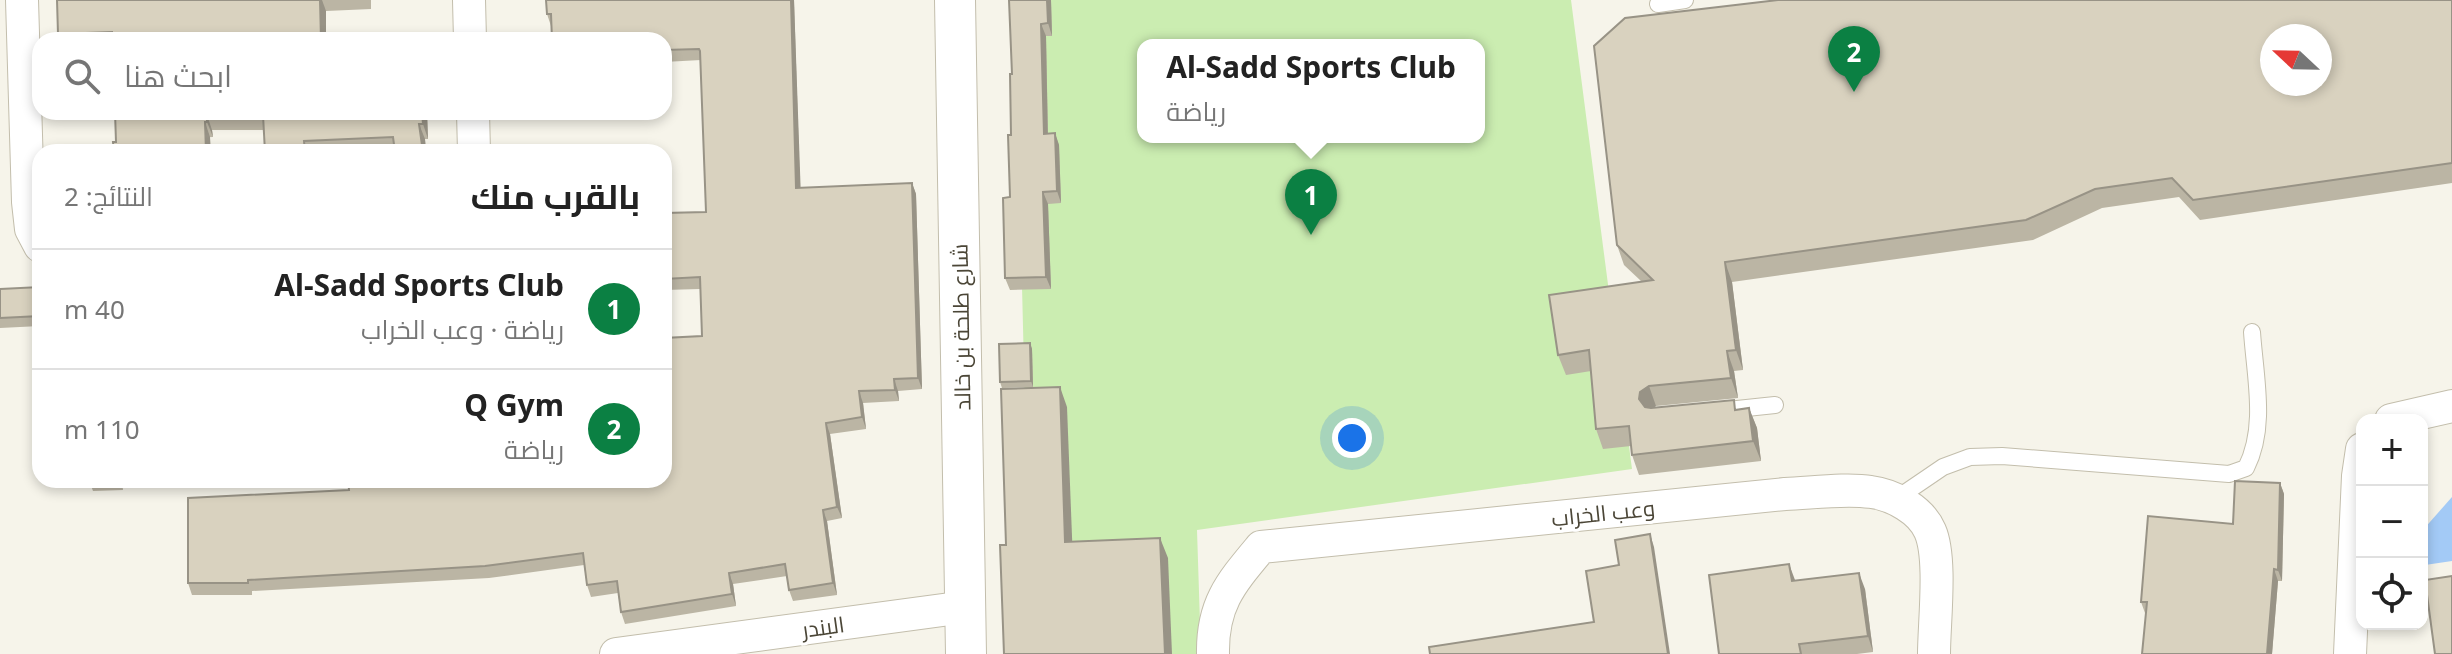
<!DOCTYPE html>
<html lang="ar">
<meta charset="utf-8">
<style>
body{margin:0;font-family:"Noto Sans",Cairo,sans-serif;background:#f6f6f6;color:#222;direction:rtl}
.controls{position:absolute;right:24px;bottom:24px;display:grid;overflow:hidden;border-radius:16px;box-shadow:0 4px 12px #0003}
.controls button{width:72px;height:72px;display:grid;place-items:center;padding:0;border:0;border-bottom:2px solid #e0e0e0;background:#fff;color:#222;font:40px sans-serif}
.compass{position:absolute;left:2260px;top:24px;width:72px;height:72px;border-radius:50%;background:#fff;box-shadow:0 4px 12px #0003;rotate:292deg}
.you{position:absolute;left:1352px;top:438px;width:28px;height:28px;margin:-20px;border:6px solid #fff;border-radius:50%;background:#1a73e8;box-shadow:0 0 0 12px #1a73e833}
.badge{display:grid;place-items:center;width:52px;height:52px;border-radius:50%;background:#0b8043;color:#fff;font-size:26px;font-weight:700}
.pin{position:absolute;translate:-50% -66px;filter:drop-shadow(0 2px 4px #0008)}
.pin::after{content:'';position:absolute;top:42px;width:28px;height:24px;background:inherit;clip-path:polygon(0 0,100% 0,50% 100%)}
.popup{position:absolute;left:1137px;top:39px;width:348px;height:104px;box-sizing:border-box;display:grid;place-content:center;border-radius:16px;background:#fff;filter:drop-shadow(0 2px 6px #0005);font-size:26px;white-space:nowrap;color:#767676}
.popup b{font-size:30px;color:#222}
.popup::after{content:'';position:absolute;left:50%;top:100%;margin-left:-16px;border:16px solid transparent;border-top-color:#fff}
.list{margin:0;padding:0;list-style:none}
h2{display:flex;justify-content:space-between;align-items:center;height:104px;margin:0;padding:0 32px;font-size:34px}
h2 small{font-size:26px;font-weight:400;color:#767676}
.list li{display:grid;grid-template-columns:52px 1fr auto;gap:24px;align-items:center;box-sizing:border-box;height:120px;padding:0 32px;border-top:2px solid #e0e0e0}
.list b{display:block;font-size:30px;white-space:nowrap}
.list p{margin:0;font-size:26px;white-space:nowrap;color:#767676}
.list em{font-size:26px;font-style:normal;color:#767676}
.icon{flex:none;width:44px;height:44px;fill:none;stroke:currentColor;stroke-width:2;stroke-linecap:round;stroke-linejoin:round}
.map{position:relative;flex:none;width:2452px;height:654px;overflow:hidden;direction:ltr}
.search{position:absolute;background:#fff;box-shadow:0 4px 12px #0003;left:32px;top:32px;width:640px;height:88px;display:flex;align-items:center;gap:20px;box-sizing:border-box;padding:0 28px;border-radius:24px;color:#767676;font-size:30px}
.panel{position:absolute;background:#fff;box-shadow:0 4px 12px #0003;left:32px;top:144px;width:640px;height:344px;border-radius:24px;direction:rtl}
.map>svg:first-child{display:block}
.green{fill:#cbedb1;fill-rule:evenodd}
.water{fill:#a3caf6}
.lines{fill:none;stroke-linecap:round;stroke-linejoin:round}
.service-casing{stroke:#c3beac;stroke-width:18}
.minor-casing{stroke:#c3beac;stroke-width:34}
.tertiary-casing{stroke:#c3beac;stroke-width:42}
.service{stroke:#fff;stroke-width:16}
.minor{stroke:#fff;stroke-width:32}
.tertiary{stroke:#fff;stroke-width:40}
.wall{fill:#bbb5a4}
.shaded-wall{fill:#989386}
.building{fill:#d9d2bf;stroke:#989386;stroke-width:2;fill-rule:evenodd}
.labels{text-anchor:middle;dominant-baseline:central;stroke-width:6;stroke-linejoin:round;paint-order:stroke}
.street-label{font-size:22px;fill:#4b4637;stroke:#fff}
</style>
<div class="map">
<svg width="2452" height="654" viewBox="0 0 2452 654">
<rect width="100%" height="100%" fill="#f6f4ea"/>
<path class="green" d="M 1015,0 L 1571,0 L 1632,469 L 1197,530 L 1201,654 L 1031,654 ZM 1143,45 L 1479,45 L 1479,137 L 1143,137 Z"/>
<path class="water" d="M 2452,497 L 2452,561 L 2425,565 L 2422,531 Z"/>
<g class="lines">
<g class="service-casing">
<g id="service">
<path d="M 1658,4 L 1685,0"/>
<path d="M 1718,411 L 1775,405"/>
<path d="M 1896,499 L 1943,467 L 1970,457 L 2002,456 L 2229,474 L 2246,468 C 2267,427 2255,377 2252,332"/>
</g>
</g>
<g class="minor-casing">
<g id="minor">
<path d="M 22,0 L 28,202 L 31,229 L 40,246"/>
<path d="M 469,0 L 470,40"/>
<path d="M 473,112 L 474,152"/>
<path d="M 2391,420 L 2452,406"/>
<path d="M 616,654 L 965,607"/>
<path d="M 1213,654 C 1212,604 1231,583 1261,547 L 1785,494 C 1811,493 1846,488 1871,492 C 1894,495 1921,510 1930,531 C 1942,558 1934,623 1934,654"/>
<path d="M 2350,654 L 2358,476 L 2362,449"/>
</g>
</g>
<g class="tertiary-casing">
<path id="tertiary" d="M 955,0 L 966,654"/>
</g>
<use href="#service" class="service"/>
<use href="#minor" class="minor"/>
<use href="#tertiary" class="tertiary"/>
</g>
<g class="wall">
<path d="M 57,0 L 371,0 L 371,9 L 326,11 L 326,40 L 61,40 L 58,34 Z"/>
<path d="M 794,0 L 800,188 L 912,183 L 916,194 L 922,389 L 898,391 L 899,401 L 863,403 L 866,429 L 830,434 L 842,518 L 827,521 L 837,595 L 793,601 L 789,590 L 787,576 L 733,584 L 736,606 L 625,624 L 621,612 L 618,593 L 591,597 L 587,585 L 584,565 L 489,578 L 252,591 L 252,595 L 192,595 L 188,583 L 349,490 L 702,336 L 700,289 L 664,290 L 664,213 L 706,212 L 701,60 L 664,62 L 664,40 L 551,26 L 547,14 Z"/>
<path d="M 1009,0 L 1051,0 L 1052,36 L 1046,36 L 1048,133 L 1055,133 L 1059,145 L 1061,203 L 1048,204 L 1051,289 L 1010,290 L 1005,278 L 1010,197 L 1011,135 L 1012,74 Z"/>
<path d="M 2452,0 L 2452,183 L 2200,220 L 2179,197 L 2102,208 L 2033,240 L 1732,282 L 1743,370 L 1734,371 L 1738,398 L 1656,406 L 1653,408 L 1738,410 L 1749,408 L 1757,428 L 1761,461 L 1639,475 L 1632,455 L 1631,446 L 1603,449 L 1596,429 L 1591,371 L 1566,375 L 1558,355 L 1641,281 L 1624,265 L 1617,245 Z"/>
<path d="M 115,112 L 427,112 L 428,139 L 425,139 L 426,152 L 265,152 L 264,130 L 212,130 L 213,137 L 116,142 Z"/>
<path d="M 557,112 L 642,112 L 642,113 L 558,117 Z"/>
<path d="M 40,287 L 40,326 L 0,328 L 0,289 Z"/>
<path d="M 1030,343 L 1032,349 L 1033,387 L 1002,388 L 1000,382 Z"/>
<path d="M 89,480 L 122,480 L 123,490 L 93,491 Z"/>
<path d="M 2280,483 L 2284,494 L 2282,581 L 2278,581 L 2272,654 L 2142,654 L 2146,613 L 2145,613 L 2141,602 Z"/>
<path d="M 1795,581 L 1865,589 L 1873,652 L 1857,654 L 1719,654 Z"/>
</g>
<g class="shaded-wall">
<path d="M 320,0 L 322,0 L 326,11 L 326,40 L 321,40 Z"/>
<path d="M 791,0 L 794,0 L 801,199 L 796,188 Z"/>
<path d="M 1047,0 L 1051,0 L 1052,36 L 1048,23 Z"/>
<path d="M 1041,24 L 1046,36 L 1048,146 L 1044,134 Z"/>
<path d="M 422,112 L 427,112 L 428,139 L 423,124 Z"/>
<path d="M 207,115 L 212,130 L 213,137 L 207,122 Z"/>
<path d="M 205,122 L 210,137 L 211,152 L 206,152 Z"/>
<path d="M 419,124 L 425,139 L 426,152 L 415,152 Z"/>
<path d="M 1055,133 L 1059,145 L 1061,203 L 1057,191 Z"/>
<path d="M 912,183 L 916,194 L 922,389 L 918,378 Z"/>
<path d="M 1043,192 L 1048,204 L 1051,289 L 1046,277 Z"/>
<path d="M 1725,262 L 1732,282 L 1743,370 L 1736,350 Z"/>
<path d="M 1030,343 L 1032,349 L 1033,387 L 1031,381 Z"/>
<path d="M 1727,351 L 1734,371 L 1738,398 L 1731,378 Z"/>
<path d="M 894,379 L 898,391 L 899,401 L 895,390 Z"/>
<path d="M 1649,386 L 1656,406 L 1647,412 L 1639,399 L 1640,392 Z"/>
<path d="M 1060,387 L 1067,407 L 1073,562 L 1065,542 Z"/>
<path d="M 859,391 L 863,403 L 866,429 L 862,417 Z"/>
<path d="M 1749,408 L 1757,428 L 1761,461 L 1753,441 Z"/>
<path d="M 826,423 L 830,434 L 842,518 L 837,507 Z"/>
<path d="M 2280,483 L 2284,494 L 2282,581 L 2278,570 Z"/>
<path d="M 823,510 L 827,521 L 837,595 L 833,583 Z"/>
<path d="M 1650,534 L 1654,547 L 1670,654 L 1668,654 Z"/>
<path d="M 1160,538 L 1168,558 L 1172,654 L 1165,654 Z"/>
<path d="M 1789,564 L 1795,580 L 1797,597 L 1792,581 Z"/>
<path d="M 2274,569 L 2278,581 L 2272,654 L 2267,654 Z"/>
<path d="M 729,573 L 733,584 L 736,606 L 732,594 Z"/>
<path d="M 1859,573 L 1865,589 L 1873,652 L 1868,636 Z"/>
</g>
<g class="building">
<path d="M 57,0 L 320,0 L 321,40 L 112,40 L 112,32 L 58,34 Z"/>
<path d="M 546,0 L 791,0 L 796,188 L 912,183 L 918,378 L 894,379 L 895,390 L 859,391 L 862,417 L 826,423 L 837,507 L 823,510 L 833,583 L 789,590 L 785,564 L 729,573 L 732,594 L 621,612 L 617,581 L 587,585 L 583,553 L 485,566 L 248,580 L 248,583 L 188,583 L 188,498 L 349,490 L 348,480 L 664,480 L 664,338 L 702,336 L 700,277 L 664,279 L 664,213 L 706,212 L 700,51 L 699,49 L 664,50 L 664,40 L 552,40 L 551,14 L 547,14 Z"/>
<path d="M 1009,0 L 1047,0 L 1048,23 L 1041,24 L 1044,134 L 1055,133 L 1057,191 L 1043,192 L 1046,277 L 1005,278 L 1003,198 L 1010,197 L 1008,135 L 1011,135 L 1010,74 L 1012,74 Z"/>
<path d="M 1778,0 L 2452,0 L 2452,163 L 2193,200 L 2172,178 L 2095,189 L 2026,220 L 1725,262 L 1736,350 L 1727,351 L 1731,378 L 1649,386 L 1640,392 L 1639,399 L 1645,407 L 1651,408 L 1734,400 L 1735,410 L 1749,408 L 1753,441 L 1632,455 L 1629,426 L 1596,429 L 1589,350 L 1558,355 L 1549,295 L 1653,280 L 1617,245 L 1594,46 L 1625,18 ZM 2272,36 L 2320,36 L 2320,84 L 2272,84 Z"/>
<path d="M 115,112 L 422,112 L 423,124 L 419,124 L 422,145 L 415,152 L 395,152 L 393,137 L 304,141 L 305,152 L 265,152 L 263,115 L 207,115 L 207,122 L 205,122 L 206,152 L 114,152 L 113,142 L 116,142 Z"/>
<path d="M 40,287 L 40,316 L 0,318 L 0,289 Z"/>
<path d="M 1030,343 L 1031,381 L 1000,382 L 999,344 Z"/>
<path d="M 1060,387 L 1065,542 L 1160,538 L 1165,654 L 1004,654 L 1000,545 L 1006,545 L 1001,389 Z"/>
<path d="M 2235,481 L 2280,483 L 2278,570 L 2274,569 L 2267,654 L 2142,654 L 2147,602 L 2141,602 L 2148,516 L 2233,524 Z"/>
<path d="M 1650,534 L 1668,654 L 1430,654 L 1429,647 L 1594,622 L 1586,571 L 1619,565 L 1615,540 Z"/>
<path d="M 1789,564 L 1792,581 L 1859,573 L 1868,636 L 1799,644 L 1801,654 L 1719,654 L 1709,575 Z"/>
<path d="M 2452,576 L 2452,654 L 2435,654 L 2425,580 Z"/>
</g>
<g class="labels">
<g class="street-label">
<text transform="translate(960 327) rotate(-91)">شارع طلحة بن خالد</text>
<text transform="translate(1603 512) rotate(-6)">وعب الخراب</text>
<text transform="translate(823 626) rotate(-8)">البندر</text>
</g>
</g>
</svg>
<div class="controls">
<button>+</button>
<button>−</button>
<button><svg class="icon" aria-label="locate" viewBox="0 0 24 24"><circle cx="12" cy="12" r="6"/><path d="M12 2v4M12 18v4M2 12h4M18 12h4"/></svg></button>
</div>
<svg class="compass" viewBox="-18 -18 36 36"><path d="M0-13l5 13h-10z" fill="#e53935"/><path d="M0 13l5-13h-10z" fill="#767676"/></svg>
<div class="you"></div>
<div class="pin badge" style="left:1311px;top:235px">1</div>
<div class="popup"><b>Al-Sadd Sports Club</b>رياضة</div>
<div class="pin badge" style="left:1854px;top:92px">2</div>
<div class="search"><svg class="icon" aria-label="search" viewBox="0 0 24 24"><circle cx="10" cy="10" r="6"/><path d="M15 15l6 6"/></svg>ابحث هنا</div>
<section class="panel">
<h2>بالقرب منك<small>النتائج: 2</small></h2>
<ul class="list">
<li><span class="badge">1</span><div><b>Al-Sadd Sports Club</b><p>رياضة · وعب الخراب</p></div><em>40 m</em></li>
<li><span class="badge">2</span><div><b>Q Gym</b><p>رياضة</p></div><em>110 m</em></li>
</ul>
</section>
</div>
